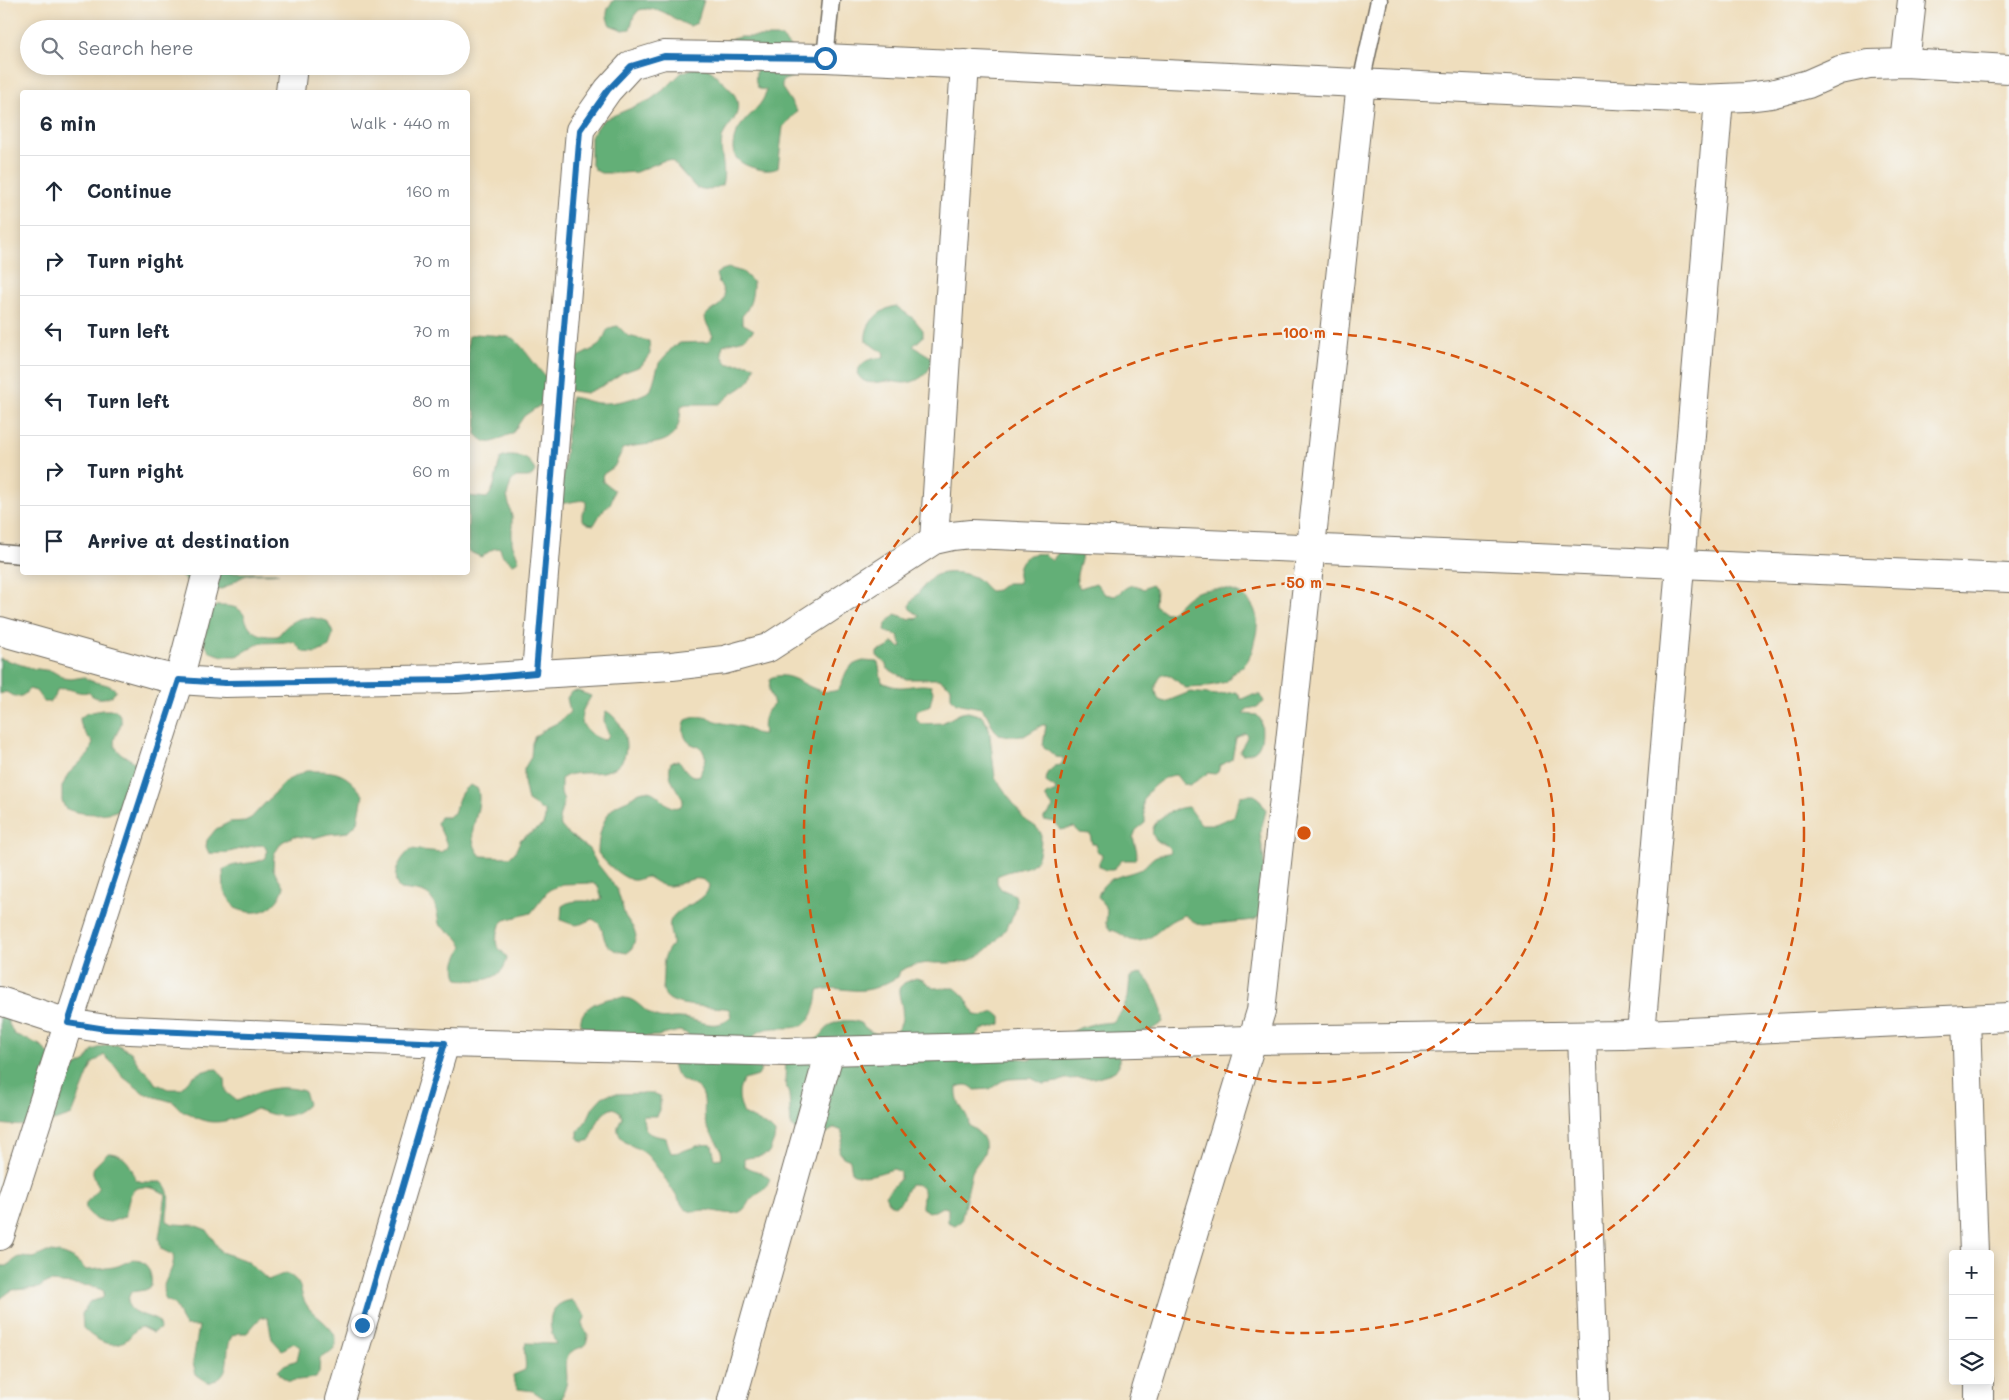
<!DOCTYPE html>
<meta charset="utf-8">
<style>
body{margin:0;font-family:Mali,sans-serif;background:#f6f6f7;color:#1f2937}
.controls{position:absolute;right:15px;bottom:15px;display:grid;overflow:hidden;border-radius:5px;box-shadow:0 2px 12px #0003}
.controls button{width:45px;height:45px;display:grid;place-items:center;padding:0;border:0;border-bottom:1px solid #e0e1e3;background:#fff;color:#1f2937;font:25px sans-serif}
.stop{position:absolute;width:15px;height:15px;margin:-11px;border:4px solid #1f6fb2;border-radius:50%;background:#fff}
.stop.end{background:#1f6fb2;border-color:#fff;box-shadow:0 1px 5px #0008}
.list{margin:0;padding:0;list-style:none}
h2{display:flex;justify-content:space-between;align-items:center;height:65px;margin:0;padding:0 20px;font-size:21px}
h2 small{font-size:16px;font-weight:400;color:#747a83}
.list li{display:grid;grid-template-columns:32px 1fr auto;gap:15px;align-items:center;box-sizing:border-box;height:70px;padding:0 20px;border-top:1px solid #e0e1e3}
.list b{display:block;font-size:19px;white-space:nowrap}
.list em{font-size:16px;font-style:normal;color:#747a83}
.icon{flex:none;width:28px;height:28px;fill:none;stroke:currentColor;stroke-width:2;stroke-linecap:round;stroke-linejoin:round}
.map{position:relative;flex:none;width:2009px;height:1400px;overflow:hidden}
.search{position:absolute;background:#fff;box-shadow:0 2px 12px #0003;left:20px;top:20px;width:450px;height:55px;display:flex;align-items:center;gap:12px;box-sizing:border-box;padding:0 18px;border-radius:28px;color:#747a83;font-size:19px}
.panel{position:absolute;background:#fff;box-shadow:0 2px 12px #0003;left:20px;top:90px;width:450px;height:485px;border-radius:5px}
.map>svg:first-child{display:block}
.forest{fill:#64af77;stroke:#486d51}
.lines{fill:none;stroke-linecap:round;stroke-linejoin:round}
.service-casing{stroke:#706a5e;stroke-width:19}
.minor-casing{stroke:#706a5e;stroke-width:30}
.service{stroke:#fff;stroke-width:16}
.minor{stroke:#fff;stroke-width:28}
.route{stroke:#1f6fb2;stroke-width:6}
.ring{fill:none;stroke:#d5540f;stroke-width:2.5;stroke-dasharray:9 6}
.centre{fill:#d5540f;stroke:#f6f6f2;stroke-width:2.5}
.ring-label{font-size:15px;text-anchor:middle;font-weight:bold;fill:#d5540f;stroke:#f6f6f2;stroke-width:4.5;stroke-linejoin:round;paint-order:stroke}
</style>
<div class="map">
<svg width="2009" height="1400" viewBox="0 0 2009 1400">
<rect width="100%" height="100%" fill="#f6f6f2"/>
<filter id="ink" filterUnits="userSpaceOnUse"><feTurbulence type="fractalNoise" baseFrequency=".02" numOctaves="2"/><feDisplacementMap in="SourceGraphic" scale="10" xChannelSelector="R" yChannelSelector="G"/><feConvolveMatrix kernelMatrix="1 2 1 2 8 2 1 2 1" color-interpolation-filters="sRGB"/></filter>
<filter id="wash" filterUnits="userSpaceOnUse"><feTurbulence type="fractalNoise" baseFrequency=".0096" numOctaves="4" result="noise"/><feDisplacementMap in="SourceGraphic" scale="20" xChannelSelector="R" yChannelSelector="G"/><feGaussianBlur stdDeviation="1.12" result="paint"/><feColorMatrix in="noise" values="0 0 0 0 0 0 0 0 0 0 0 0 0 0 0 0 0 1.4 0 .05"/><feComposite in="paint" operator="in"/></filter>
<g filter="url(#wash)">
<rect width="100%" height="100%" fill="#efdebd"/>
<g class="forest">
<path d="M 614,0 L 704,0 L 697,23 L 690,26 C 668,18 664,5 639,10 L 634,16 L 630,29 L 623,30 L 610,25 C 605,16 606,8 614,0 Z"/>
<path d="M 740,37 L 781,37 L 790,47 L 800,71 L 794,76 L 782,81 L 782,88 L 797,111 L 783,127 L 778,168 C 768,172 761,170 751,167 C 743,164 734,160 733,149 C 732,121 764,111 766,90 L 759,89 C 752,80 758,74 756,64 L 722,46 L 727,40 Z"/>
<path d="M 693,68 C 698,68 704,67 708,69 C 714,72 718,78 723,82 C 732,91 740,97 737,112 C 735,122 724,129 722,139 C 719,155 727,169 722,185 L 710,190 L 696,188 L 672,161 L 665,160 L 636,172 L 622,173 L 601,173 L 595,170 L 591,163 L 591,136 L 603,120 L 650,100 L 666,88 L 681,73 Z"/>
<path d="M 729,268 L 743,272 L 753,282 C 753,295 751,307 742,316 L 742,323 L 754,330 L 744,339 L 723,345 C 721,353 722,357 728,364 L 749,364 L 755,366 C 753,380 747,384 736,391 C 730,394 725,400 719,404 L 686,404 L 681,406 C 680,436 671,442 642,445 C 635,446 629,446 623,449 L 614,467 L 602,475 L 603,482 L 614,490 L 611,503 L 601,513 L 594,525 L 588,524 L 582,520 L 582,513 L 586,507 L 586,501 C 577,499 569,504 560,503 L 571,397 C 580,398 589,402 598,403 C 615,404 637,399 651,390 L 659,363 L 673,347 L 680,343 L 708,342 L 713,336 L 704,318 C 709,308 726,307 724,294 C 723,287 717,282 716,274 L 722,270 Z"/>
<path d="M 896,306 L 914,319 L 923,330 L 923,337 L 913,346 L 931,357 C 934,371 918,383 904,383 C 898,383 894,381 888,381 C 876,382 864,387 857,373 C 861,361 871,357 884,358 L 883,351 L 877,349 L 866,341 C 864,323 880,309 896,306 Z"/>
<path d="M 618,326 L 628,336 L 649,341 L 650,354 L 641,366 L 622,373 L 604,385 L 586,393 L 566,390 L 565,363 C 572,359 596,349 600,344 C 608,335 602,328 618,326 Z"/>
<path d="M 476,334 C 485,335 504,335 512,338 C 520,341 539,372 549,380 L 548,400 L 524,416 L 512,434 C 497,437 491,451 476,434 C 476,423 480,410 468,406 L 468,337 Z"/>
<path d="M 507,456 C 521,456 530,457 535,471 L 531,477 L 516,477 L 511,482 L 507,496 L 512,517 L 512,543 L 519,561 L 513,564 L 502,555 L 500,548 L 493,549 L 481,557 L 468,551 L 468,496 L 487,498 C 497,487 495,471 501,458 Z"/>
<path d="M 1060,550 L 1081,551 C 1084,564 1071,575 1080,588 L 1096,583 L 1105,594 L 1115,596 C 1125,589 1131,580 1143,589 L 1151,585 L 1156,589 L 1155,605 L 1166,613 C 1177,613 1184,594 1200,591 C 1224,585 1254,591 1257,620 C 1258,630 1255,638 1253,647 C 1252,651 1251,654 1249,658 C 1245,666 1240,668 1233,673 C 1231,675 1228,680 1226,682 L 1205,687 L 1186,688 C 1177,684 1166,664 1158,681 C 1154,688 1156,693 1159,700 L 1165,702 L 1190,692 L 1217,695 L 1235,692 L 1240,695 L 1239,698 L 1242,699 L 1251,695 L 1261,695 L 1264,702 L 1257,707 L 1247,709 L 1243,714 L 1257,715 L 1261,720 C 1263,737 1263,754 1242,754 L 1240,751 L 1248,735 L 1245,733 L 1236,738 L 1232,759 L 1220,766 L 1218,772 L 1215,774 L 1208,773 L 1190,785 L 1183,784 L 1176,775 C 1164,775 1145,791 1143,803 C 1142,809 1146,816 1145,823 L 1136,830 L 1133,838 C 1135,846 1140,854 1134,860 L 1122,860 L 1113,870 L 1105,870 L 1099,866 L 1099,862 L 1102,858 L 1102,854 L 1097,851 L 1096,844 L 1092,844 L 1090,834 L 1080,833 L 1074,827 L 1061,830 L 1055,822 L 1044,820 L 1044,817 L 1049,813 L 1053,807 L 1046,798 L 1046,795 L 1056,791 L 1055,788 L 1046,782 L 1047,773 L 1055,766 L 1061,765 L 1064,758 L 1056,757 L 1043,746 L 1046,725 L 1042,725 L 1024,736 L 1009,736 L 999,734 L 994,729 L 987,715 L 981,708 L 956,703 L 951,697 L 951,687 L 939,679 L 906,679 L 888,669 L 885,663 L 877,656 L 877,652 L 887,648 L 892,643 L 895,643 L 900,648 L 902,646 L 898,636 L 885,631 L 886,624 L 895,614 L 911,619 L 918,618 L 920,616 L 910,609 L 909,606 C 912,600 928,580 934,576 C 945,570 970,572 979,580 C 983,584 986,588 990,591 L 997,590 L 1006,583 L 1019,583 C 1019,579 1017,575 1018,571 C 1019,556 1033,552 1045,554 L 1052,561 Z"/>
<path d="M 178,573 L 279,573 C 268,575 255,572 244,576 C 237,579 231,585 224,588 C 208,595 188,585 178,573 Z"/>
<path d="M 216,606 C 224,606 236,605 242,612 C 245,615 245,620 247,623 C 254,635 265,637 278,636 C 292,617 304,614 327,621 L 333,633 L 329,647 L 316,653 L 303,652 L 294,642 L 260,643 L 237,656 L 223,656 L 210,652 L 202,641 L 205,615 Z"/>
<path d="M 0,658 L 31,668 L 52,671 L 64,678 L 71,679 L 84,677 C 94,685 106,681 116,690 L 112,696 C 102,699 95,700 88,692 C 76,695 69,685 57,690 L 55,697 L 50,702 L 44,702 L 36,691 L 29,689 C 22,699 16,698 6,692 L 0,694 Z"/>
<path d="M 863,661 L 878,662 L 882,682 C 904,693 911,682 931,686 L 933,692 L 930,705 L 917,711 L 916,718 L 920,724 L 942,723 L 961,713 L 968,712 L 982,716 L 989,728 L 995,777 L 1024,819 L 1036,827 L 1041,833 C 1041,877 1027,862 997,876 L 997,883 L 1001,889 L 1015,895 C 1019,907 1013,917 1007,927 C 996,942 981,960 961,962 C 939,965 921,959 900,971 L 898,977 C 887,982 877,989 865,990 C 849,992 834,985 818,991 C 813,1051 775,1014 754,1036 C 755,1051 767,1063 758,1076 L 744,1080 C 736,1091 739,1102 744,1114 L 770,1128 L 775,1133 L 774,1140 L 769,1153 C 760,1158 753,1156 744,1159 L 744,1166 L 764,1174 L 770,1179 C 765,1192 760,1190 752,1198 C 748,1201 747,1207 743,1210 C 733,1218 716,1210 705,1210 C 696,1210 692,1214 684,1208 C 673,1191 661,1171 648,1156 C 640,1147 625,1146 620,1136 C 616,1129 618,1124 622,1118 L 620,1112 L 614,1108 C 599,1111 596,1127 590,1140 L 584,1142 L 578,1138 L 578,1131 L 587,1120 L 593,1107 L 602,1097 L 609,1094 L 653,1093 L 660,1096 L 660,1110 L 657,1116 L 643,1116 C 644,1136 650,1134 666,1138 L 671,1153 C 686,1153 697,1142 712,1145 L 715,1159 L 722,1158 C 722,1144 710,1136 706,1124 C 702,1114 707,1103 702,1093 C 694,1078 673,1088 673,1057 L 690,1038 L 686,1033 L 679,1031 L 658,1036 L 588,1038 C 565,1012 602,995 625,998 C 637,999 643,1011 654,1016 C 662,1021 671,1017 680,1018 C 693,1018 709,1028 722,1023 C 725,1022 729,1018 731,1016 L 729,1009 C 712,1005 670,1009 664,993 C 661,987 663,980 663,973 C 663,962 664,953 672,945 C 673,937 668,930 670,922 C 676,904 707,905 709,885 C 697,870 681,887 667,886 C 660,885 654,881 648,877 C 642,877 638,881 632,880 C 621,877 604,862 598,853 C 598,838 602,818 614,807 C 618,804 623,802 628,800 C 634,795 640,790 648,791 C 661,793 667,813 681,806 L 683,800 C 676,787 666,778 671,762 L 678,761 C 685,767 689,780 700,775 L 706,758 L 702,749 C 698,745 694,746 690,743 C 683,739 682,727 686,720 C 704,713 707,719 723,723 C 730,725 736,725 743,727 C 751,730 755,735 764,734 C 762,721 764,713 774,704 L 769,691 L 770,678 C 795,667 811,699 838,690 C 848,674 842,667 863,661 Z"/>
<path d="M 578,691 L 591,696 C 589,701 585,705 583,710 C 577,726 591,736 604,740 L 609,735 C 605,726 602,720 606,711 C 627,722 636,761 610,770 C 594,776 573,769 561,779 L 561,793 L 564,800 L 559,819 L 561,826 L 566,832 L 589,849 L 596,862 L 617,889 L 625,916 L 634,929 L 636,936 L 632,949 L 627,953 C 592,948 612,927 592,919 C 577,927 576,926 561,920 L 562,906 C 574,897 589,904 602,899 L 598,886 L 592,883 L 563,884 L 549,890 L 531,913 L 505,920 L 500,925 L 496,940 L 497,946 L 507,957 C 504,982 478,982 458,979 C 452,968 457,957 463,947 C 457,933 449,934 439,924 C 434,893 430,892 400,889 C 389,878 400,858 411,849 L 441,852 L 447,848 L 446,842 L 437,823 L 440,817 L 448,817 L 454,813 C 458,802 459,790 471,785 L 478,789 C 484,814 461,833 481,856 L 510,857 L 515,852 L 521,839 L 543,825 L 545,818 L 545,812 L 528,801 L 524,782 L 524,769 L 531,757 L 532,743 L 535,736 L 547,728 L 559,722 L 570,712 L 567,698 L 571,692 Z"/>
<path d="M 102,710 L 116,710 C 131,727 108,733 116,748 C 120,755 132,759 138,765 C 136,776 135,789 130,800 C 122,818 80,816 65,808 L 62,801 L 62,787 L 68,774 L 89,754 L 93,742 C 86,735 80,728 80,718 L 87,713 Z"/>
<path d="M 306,771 C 335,771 344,770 363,795 L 358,822 L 348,832 L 328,834 L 314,838 L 294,836 L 282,842 L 274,854 L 273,869 L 284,887 C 277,910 257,918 235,908 L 224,891 L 223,870 C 236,861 253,866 266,858 L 267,851 L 264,845 C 244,845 229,856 209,853 L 206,847 L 207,840 L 216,829 L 230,822 L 245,821 L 251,818 L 286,781 Z"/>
<path d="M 1247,795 L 1254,795 L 1259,798 L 1266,811 L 1260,833 L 1264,861 L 1260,916 L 1254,920 L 1204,925 L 1197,924 L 1185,915 C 1179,917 1172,920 1167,924 C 1156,932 1149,942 1135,941 C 1125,940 1121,931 1110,930 L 1106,924 L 1107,909 L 1098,897 C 1103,875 1124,877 1141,869 C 1146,866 1149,861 1153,858 C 1158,854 1165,854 1171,852 L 1168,846 C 1133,835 1165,807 1189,807 L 1201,824 L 1215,824 L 1234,816 L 1240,796 Z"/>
<path d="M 1142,973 C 1151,982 1165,1010 1163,1022 L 1151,1030 L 1119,1038 L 1119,1065 L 1115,1071 L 1108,1074 L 1094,1078 L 1065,1079 L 1058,1082 L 1043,1084 L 1031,1078 L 1009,1079 L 1002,1081 L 990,1089 L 975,1090 C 969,1084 965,1084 957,1087 C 955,1109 969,1110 969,1126 C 980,1132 990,1141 983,1155 C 980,1161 975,1165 972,1172 L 961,1221 L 955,1225 L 948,1222 L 948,1208 L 942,1207 L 935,1211 L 928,1212 L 922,1208 C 922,1196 929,1184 910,1184 L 900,1203 L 894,1206 L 888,1202 L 885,1195 L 900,1179 L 900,1172 L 894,1169 C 880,1172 866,1180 852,1173 L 850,1160 L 843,1157 L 839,1151 L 843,1138 L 842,1131 L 835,1128 L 816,1139 L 796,1131 L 791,1125 L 789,1095 L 785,1081 L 786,1060 C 797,1053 809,1046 818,1038 C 824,1033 828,1025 835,1023 C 841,1020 852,1020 858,1022 C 863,1024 866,1029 870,1031 C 884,1039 900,1035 902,1018 C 904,1005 898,999 899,988 L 904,983 L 916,978 L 923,980 L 934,988 L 955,988 L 965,997 L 975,1015 L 982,1016 L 995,1012 L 1001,1017 L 1001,1024 C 995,1027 988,1027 982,1030 C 973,1035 968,1053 970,1062 C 975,1062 977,1061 982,1060 C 993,1057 1020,1057 1031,1060 L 1035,1054 L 1079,1028 L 1093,1024 L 1113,1022 L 1122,1011 L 1128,998 L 1130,977 Z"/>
<path d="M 0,995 L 8,1008 L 8,1022 L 14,1034 L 40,1045 L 50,1055 L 73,1068 L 85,1062 L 93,1050 L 106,1045 L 118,1045 L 131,1052 L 138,1064 L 148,1073 L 155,1083 L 168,1089 L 181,1089 C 192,1075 200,1070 217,1069 L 225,1079 L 226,1092 L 237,1101 C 262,1091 276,1083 304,1091 L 308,1104 C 290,1121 278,1117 256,1109 C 238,1117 222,1126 202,1120 C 194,1118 191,1112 183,1112 L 173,1102 L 145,1094 L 123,1077 L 114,1065 L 104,1055 L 92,1064 L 72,1115 C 48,1124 26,1128 0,1124 Z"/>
<path d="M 108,1153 C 124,1153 132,1165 135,1179 L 142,1182 L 162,1182 C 174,1194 166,1206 167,1221 L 173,1224 L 194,1225 L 207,1230 L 221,1252 L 247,1261 L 268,1280 L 286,1273 C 306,1284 297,1291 308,1307 C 316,1318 341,1330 335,1347 C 333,1353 325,1355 320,1358 L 319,1372 L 316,1378 L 289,1381 L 281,1376 L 278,1371 L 284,1365 L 297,1360 L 300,1347 L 294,1343 L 282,1350 L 272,1339 L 268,1318 L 261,1317 L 247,1333 L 238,1333 L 232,1336 C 222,1354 236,1375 208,1383 L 196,1375 L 193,1362 L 199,1326 L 185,1326 C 177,1316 181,1305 166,1300 C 156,1283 177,1272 173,1255 L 161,1249 L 159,1238 L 166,1195 C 158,1188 144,1185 135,1189 C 127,1196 129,1207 124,1217 L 110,1222 L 96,1220 C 75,1202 91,1202 99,1188 L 93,1174 L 93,1168 Z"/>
<path d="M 47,1252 C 64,1252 75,1257 86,1270 C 95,1270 105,1268 114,1267 C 121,1266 126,1261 133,1260 C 147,1259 153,1274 151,1286 L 145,1290 L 131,1292 C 119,1315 147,1313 159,1322 L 160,1329 L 153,1333 L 141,1327 C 133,1330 132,1336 126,1340 C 112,1350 93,1339 83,1328 L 82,1314 L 89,1302 L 103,1298 L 104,1291 L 92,1286 L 51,1282 L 44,1284 L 39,1288 L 12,1290 L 0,1299 L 0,1266 L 6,1266 L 19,1257 L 34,1258 Z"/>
<path d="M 572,1300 L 586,1316 C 581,1324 582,1328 588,1333 C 588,1351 578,1345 569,1354 C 563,1362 569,1376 566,1385 C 565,1390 562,1394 562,1400 L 546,1400 L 533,1391 L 518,1389 L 514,1383 L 513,1375 L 525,1370 C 527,1360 522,1352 526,1343 L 556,1344 C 547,1325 546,1304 572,1300 Z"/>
</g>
</g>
<g filter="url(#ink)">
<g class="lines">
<g class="service-casing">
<g id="service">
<path d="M 825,58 L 831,0"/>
<path d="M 1361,83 L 1379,0"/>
<path d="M 0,553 L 22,555"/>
</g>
</g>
<g class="minor-casing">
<g id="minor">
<path d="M 1905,63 L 1912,0"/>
<path d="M 290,92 L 293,66"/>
<path d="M 934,540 L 965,64"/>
<path d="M 0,631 L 157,675 L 179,680 L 225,683 L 457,679 L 672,666 L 724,660 L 768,648 L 934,540 L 952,536 L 971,534 L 2009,578"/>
<path d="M 536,673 L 580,130 L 608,90 L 631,65 L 664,55 L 825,58 L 1699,99 L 1746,97 L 1771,94 L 1808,84 L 1840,70 L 1869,64 L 1905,63 L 2009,69"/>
<path d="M 0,1001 L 68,1023 L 106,1029 L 445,1043 L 787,1052 L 1252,1040 L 1623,1035 L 2009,1017"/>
<path d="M 1966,1019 L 1974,1254"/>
<path d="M 1641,1034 L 1719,99"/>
<path d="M 1582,1036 L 1595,1400"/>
<path d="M 0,1236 L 179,680 L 207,572"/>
<path d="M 1979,1381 L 1979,1400"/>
<path d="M 340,1400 L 445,1043"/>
<path d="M 732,1400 L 830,1051"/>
<path d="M 1143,1400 L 1261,1011 L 1361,83"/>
</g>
</g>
<use href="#service" class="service"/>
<use href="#minor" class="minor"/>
</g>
</g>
<g class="lines" filter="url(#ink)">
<path class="route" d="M 362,1325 L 445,1043 L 106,1029 L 68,1023 L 179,680 L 225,683 L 457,680 L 536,673 L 580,130 L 608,90 L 631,66 L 664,56 L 825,58"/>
</g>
<g class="ring">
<circle cx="1304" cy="833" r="250"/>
<circle cx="1304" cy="833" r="500"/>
</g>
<circle cx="1304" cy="833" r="8" class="centre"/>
<g class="ring-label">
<text x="1304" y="338">100 m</text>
<text x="1304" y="588">50 m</text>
</g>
</svg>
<div class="controls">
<button>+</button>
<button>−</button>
<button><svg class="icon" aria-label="layers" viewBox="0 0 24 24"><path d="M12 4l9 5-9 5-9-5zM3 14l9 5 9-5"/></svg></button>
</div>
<div class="stop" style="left:825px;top:58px"></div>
<div class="stop end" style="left:362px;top:1325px"></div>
<div class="search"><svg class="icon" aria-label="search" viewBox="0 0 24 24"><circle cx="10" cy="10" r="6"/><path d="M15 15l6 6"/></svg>Search here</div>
<section class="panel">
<h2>6 min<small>Walk · 440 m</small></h2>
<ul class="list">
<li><svg class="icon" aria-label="ahead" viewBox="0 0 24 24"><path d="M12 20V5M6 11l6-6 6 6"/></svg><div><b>Continue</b></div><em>160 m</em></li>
<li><svg class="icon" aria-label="right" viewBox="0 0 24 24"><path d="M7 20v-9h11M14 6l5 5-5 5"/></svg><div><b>Turn right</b></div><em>70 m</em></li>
<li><svg class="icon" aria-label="left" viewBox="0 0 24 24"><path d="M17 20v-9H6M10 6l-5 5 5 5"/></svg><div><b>Turn left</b></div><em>70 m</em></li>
<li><svg class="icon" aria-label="left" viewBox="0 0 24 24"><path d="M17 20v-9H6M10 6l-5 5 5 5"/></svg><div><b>Turn left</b></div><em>80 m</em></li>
<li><svg class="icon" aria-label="right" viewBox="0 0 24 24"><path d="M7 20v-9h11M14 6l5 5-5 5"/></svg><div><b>Turn right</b></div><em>60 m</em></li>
<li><svg class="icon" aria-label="arrive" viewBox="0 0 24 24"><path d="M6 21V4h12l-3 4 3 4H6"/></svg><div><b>Arrive at destination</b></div></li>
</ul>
</section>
</div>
